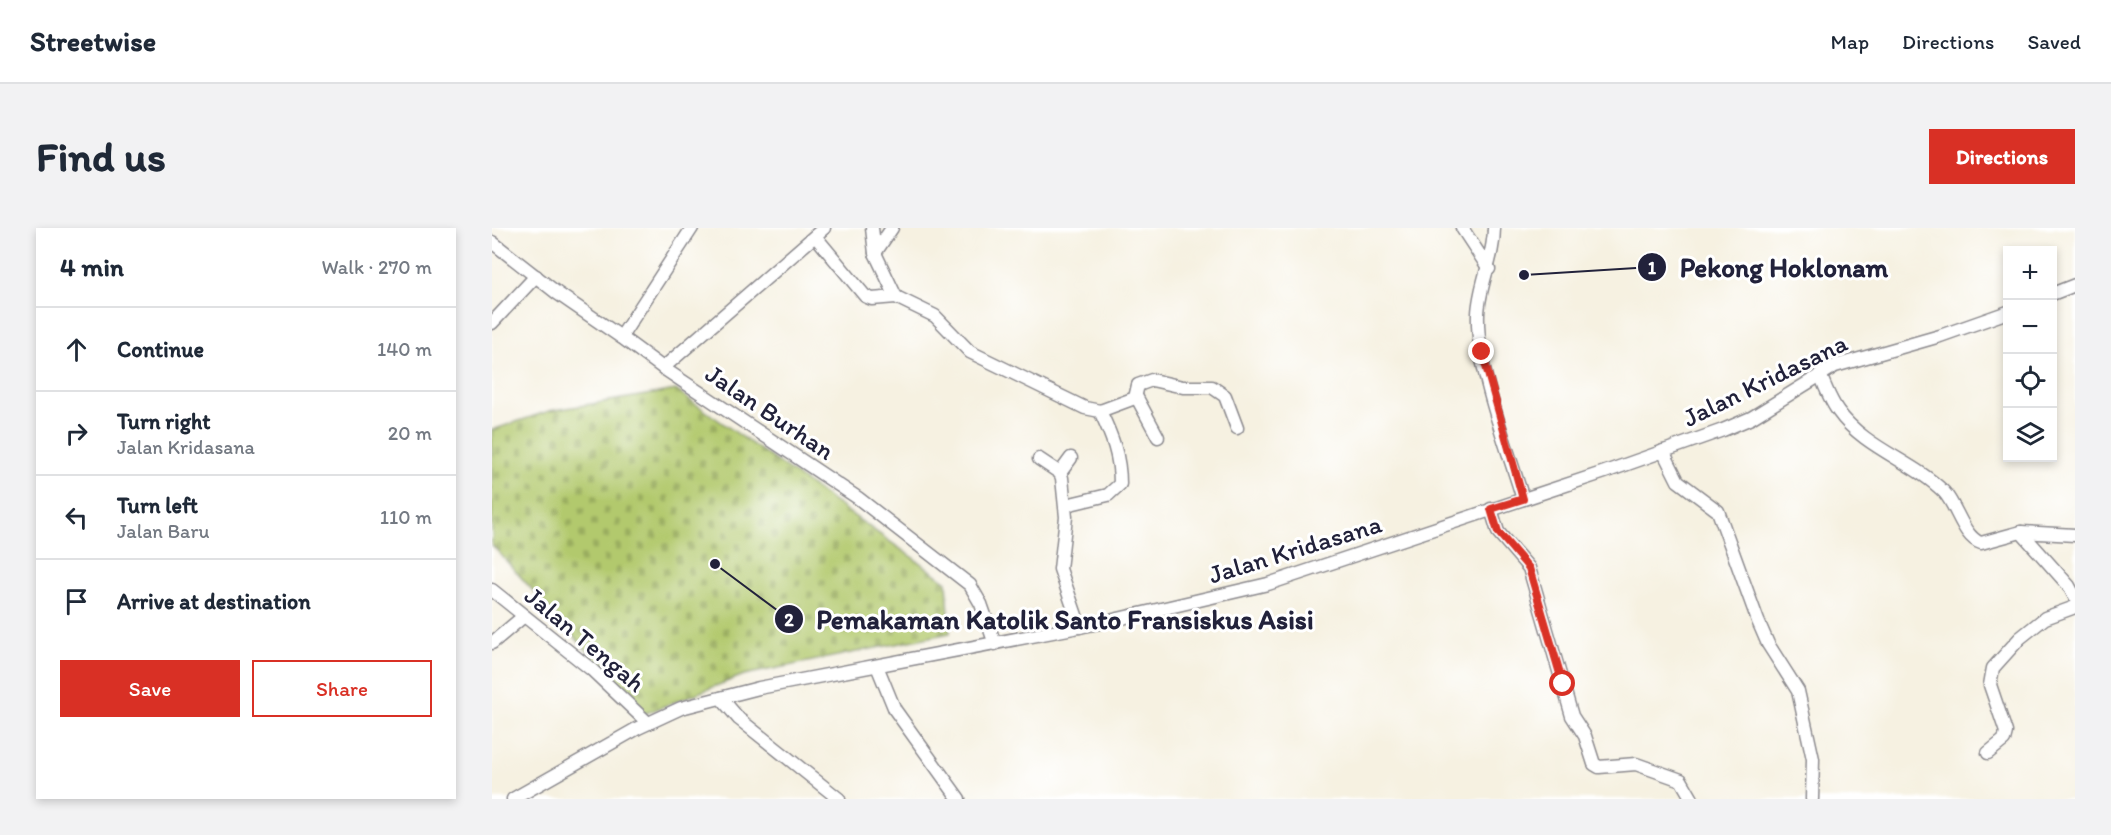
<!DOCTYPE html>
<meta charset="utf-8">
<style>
body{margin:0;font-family:Itim,sans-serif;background:#f2f2f3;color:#1f2937}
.controls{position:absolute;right:18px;top:18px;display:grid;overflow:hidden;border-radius:0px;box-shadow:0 3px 9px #0003}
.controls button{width:54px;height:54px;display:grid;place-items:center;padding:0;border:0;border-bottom:2px solid #e0e1e3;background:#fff;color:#1f2937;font:30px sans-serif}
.stop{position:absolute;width:18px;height:18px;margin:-14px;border:4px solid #d93025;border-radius:50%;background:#fff}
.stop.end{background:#d93025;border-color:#fff;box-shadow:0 2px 6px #0008}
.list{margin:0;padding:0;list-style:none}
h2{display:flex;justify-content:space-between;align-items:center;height:78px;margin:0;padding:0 24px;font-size:26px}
h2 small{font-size:20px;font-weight:400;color:#747a83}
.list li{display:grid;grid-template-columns:39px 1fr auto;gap:18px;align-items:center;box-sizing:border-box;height:84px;padding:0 24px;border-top:2px solid #e0e1e3}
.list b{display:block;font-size:22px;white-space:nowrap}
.list p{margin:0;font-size:20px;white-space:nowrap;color:#747a83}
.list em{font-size:20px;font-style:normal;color:#747a83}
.actions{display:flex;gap:12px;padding:18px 24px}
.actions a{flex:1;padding:14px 0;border:2px solid #d93025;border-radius:0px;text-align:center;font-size:21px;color:#d93025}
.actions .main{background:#d93025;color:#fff}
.icon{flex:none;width:33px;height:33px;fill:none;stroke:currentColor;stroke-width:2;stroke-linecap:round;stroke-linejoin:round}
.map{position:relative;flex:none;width:1583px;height:571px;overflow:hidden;border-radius:0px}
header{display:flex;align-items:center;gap:36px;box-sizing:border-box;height:84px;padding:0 30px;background:#fff;border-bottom:2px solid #e0e1e3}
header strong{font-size:28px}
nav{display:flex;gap:33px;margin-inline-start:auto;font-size:21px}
.intro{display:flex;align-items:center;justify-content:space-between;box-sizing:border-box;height:144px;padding:0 36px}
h1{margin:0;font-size:42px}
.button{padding:15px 27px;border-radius:0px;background:#d93025;color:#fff;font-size:21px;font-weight:700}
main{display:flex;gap:36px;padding:0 36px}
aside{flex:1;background:#fff;border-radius:0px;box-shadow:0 3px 9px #0003}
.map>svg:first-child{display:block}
.cemetery{fill:url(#cemetery-stones);stroke:#6a7654;stroke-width:1.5}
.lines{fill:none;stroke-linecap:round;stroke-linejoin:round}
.minor-casing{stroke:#8c8a8e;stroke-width:15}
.minor{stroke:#fff;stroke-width:12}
.route{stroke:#d93025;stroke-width:8}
.labels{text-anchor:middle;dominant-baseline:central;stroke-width:6;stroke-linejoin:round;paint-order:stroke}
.street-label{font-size:26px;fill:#22223b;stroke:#fff}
.leader{fill:none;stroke:#22223b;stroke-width:2}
.callout-dot{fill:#22223b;stroke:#fff;stroke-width:2}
.mark-label{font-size:18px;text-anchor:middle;font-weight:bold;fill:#fff}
.callout-label{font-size:27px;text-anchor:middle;font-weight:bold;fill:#22223b;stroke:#fff;stroke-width:6;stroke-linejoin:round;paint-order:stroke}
</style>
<header>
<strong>Streetwise</strong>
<nav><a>Map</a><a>Directions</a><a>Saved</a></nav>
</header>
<div class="intro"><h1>Find us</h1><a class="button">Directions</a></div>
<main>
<aside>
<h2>4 min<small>Walk · 270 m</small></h2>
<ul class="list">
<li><svg class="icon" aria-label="ahead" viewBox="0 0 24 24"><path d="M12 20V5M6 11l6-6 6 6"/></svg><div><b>Continue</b></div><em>140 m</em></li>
<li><svg class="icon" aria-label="right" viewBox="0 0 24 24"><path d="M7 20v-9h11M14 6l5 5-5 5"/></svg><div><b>Turn right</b><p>Jalan Kridasana</p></div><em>20 m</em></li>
<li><svg class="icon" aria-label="left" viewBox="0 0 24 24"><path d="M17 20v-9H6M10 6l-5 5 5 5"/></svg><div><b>Turn left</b><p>Jalan Baru</p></div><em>110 m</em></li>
<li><svg class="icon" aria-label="arrive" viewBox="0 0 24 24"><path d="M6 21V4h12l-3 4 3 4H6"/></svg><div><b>Arrive at destination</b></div></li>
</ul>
<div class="actions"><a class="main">Save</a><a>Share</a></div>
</aside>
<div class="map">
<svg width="1583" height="571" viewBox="0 0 1583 571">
<defs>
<pattern id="cemetery-stones" width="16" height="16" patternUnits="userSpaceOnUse" patternTransform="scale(1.5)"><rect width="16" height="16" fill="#b2c96d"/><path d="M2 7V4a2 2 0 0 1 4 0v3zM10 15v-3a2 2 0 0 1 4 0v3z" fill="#99ac5f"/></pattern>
</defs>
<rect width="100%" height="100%" fill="#fff"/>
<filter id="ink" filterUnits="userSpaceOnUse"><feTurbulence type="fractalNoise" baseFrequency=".0167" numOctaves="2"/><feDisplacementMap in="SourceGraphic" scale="12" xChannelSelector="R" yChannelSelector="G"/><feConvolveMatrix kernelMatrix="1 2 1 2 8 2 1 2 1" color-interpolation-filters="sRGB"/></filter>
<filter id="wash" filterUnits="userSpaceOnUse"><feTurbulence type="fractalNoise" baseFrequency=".008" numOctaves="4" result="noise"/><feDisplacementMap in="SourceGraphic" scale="24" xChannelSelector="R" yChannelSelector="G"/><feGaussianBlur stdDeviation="1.35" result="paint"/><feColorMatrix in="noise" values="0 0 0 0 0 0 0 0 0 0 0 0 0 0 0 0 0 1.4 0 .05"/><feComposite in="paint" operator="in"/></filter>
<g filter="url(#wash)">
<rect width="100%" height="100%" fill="#f6f1e1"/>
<path class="cemetery" d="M 184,162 L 455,354 L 458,405 L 252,447 L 152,486 L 0,317 L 0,202 L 57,183 Z"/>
</g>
<g filter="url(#ink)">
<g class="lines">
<g class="minor-casing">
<g id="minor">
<path d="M 332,0 L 171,140 L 366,270 L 478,357 L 489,376 L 503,416"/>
<path d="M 380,0 L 383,25"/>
<path d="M 970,0 L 997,41"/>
<path d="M 1002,0 C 1002,30 987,57 986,86 C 984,140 1015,218 1031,271"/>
<path d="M 323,8 L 373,68 L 380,71 L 404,69 L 383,25 L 400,0"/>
<path d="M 0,14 L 65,65 L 129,109"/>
<path d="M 1560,66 L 1583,57"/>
<path d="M 404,69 L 443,88 L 478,124 L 593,180 L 608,183 L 643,170 L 646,157 L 660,152 L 691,159 L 720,159 L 733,168 L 745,200"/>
<path d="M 0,95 L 44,48"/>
<path d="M 171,140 L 129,109 L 200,0"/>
<path d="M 1328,146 C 1333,159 1338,172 1346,183 C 1372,220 1421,233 1452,264 C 1465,278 1471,309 1489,315 L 1529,304 L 1577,358 L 1583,369"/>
<path d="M 644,168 L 666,209"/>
<path d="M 1171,223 L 1186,253 L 1226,283 L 1266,393 L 1276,416 L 1306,463 L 1321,531 L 1320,571"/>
<path d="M 547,231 L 568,245 L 570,250 L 574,289 L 568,341 L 588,399"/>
<path d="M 568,245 L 579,230"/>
<path d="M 574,277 L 616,267 L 628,256 C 628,228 620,208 608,183"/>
<path d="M 999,281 L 1006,304 L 1037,340 L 1080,488 L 1093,508 L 1102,536 L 1107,539 L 1144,536 L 1189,552 L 1200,571"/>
<path d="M 1529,304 L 1583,307"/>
<path d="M 0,362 L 100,442 L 156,495"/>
<path d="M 0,415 L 32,388"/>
<path d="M 385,438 L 403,482 L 467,571"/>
<path d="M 229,470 L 247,491 L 347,571"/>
<path d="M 1496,525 L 1512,512 L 1514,504 L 1498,457 L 1501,440 L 1528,410 L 1553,390 L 1583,379"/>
<path d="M 21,571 L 146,500 L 189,480 L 267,460 L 613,394 L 776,356 L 1113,244 L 1231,202 L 1259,190 L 1343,138 L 1448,108 L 1516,84"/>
</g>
</g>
<use href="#minor" class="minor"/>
</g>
</g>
<g class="lines" filter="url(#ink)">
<path class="route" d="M 990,124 L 1031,271 L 999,281 L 1006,304 L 1037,340 L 1071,456"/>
</g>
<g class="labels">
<g class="street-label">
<text transform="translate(1273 152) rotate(-26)">Jalan Kridasana</text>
<text transform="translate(278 184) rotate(34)">Jalan Burhan</text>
<text transform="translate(803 321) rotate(-17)">Jalan Kridasana</text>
<text transform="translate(93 411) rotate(40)">Jalan Tengah</text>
</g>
</g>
<path class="leader" d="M1032 47L1160 39M223 336L297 391"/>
<g class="callout-dot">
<circle cx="1032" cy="47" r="6"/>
<circle cx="223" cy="336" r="6"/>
<circle cx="1160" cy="39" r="15"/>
<circle cx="297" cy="391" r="15"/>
</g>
<g class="mark-label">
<text x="1160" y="46">1</text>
<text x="297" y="398">2</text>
</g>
<g class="callout-label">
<text x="1292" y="49">Pekong Hoklonam</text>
<text x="573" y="401">Pemakaman Katolik Santo Fransiskus Asisi</text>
</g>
</svg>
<div class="controls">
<button>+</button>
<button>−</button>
<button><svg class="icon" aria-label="locate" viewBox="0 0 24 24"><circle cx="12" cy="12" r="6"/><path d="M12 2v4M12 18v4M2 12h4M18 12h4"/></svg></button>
<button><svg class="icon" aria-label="layers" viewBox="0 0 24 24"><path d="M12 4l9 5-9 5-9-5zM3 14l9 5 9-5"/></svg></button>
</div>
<div class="stop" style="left:1071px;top:456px"></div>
<div class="stop end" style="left:990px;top:124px"></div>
</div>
</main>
